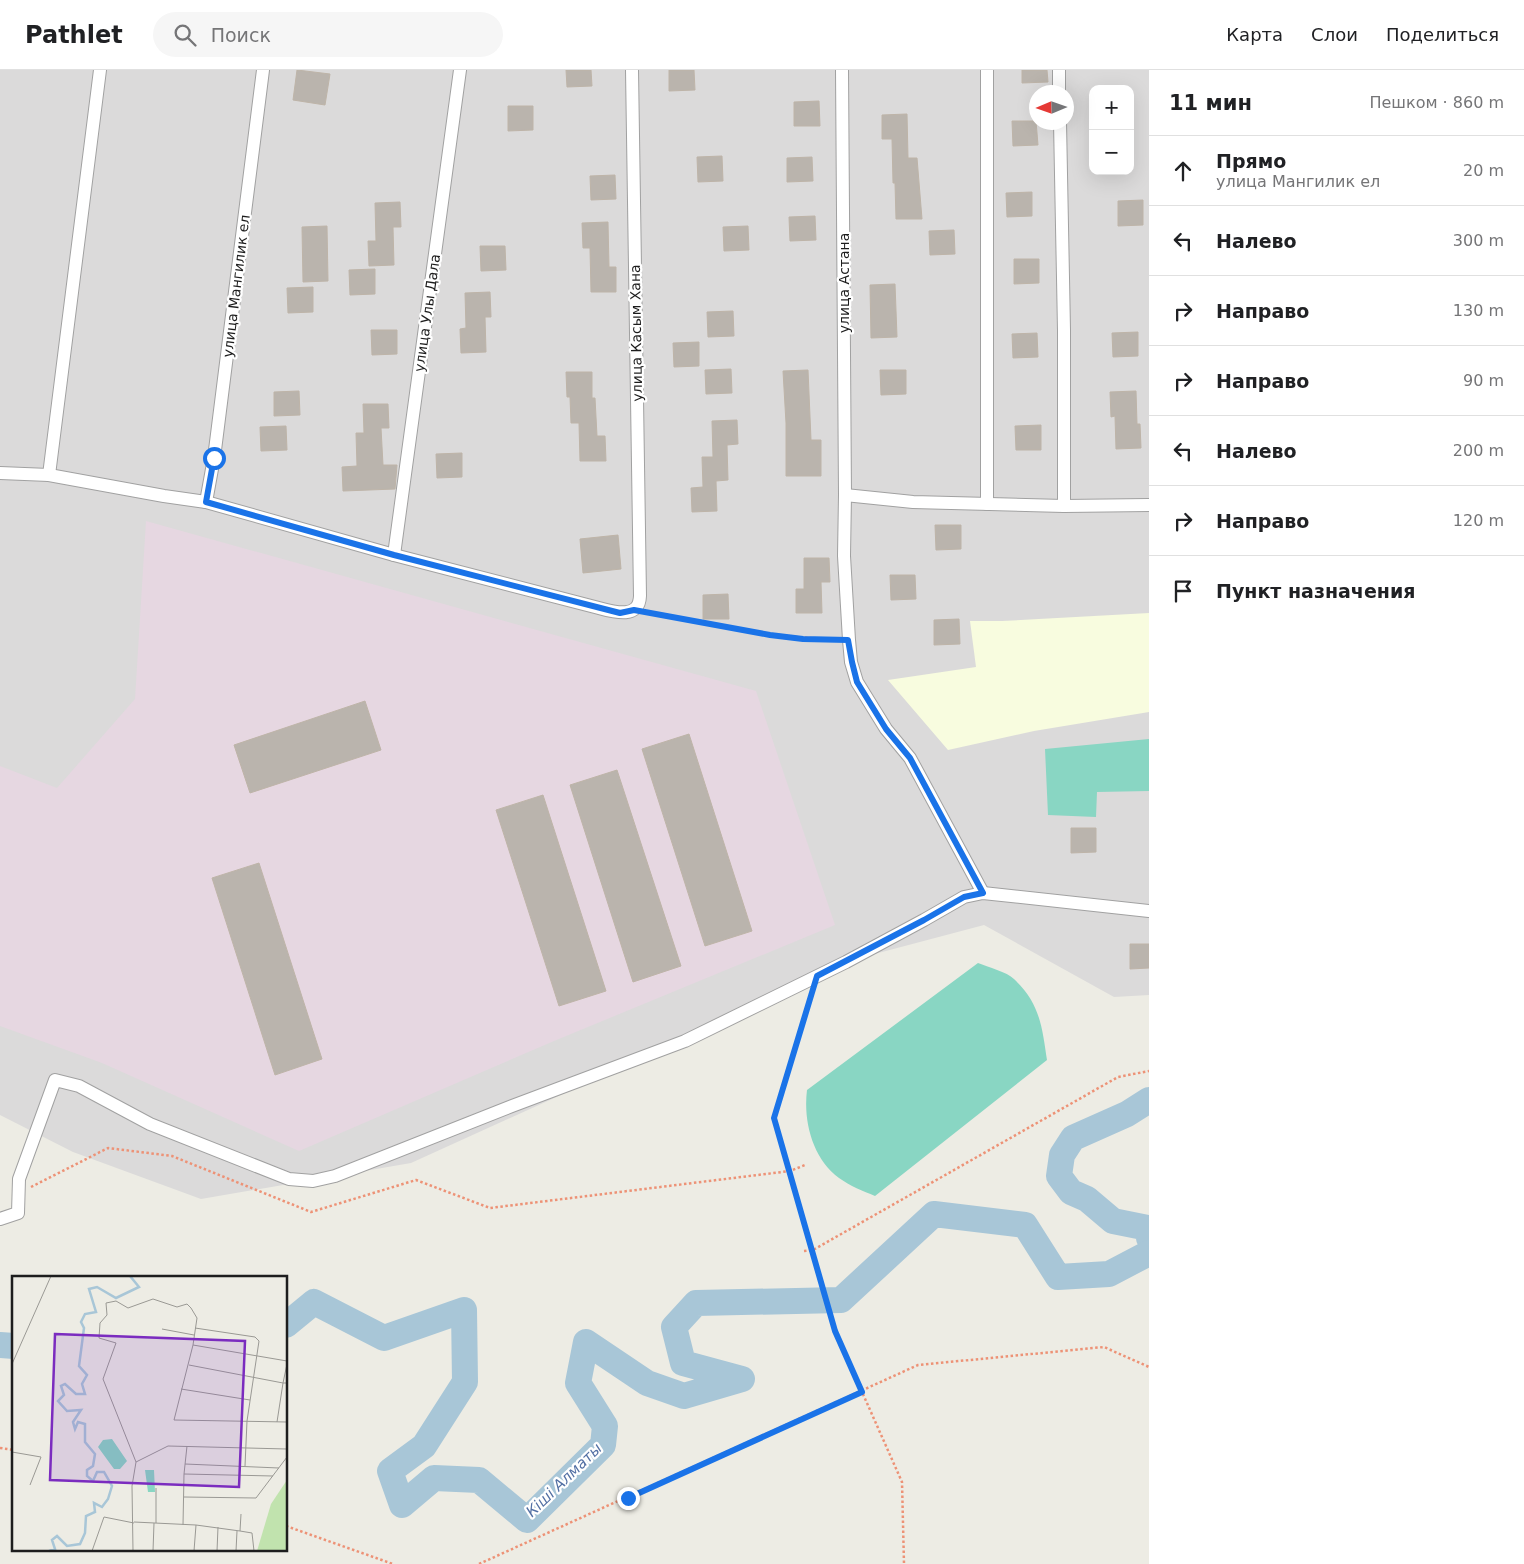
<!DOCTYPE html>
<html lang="ru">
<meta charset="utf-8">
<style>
body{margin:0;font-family:"DejaVu Sans",sans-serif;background:#f6f6f6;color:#202124}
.controls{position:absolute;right:15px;top:15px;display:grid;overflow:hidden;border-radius:10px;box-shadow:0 5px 20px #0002}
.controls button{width:45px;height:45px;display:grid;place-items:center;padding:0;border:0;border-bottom:1px solid #e0e0e0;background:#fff;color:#202124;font:25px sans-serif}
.compass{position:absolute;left:1029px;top:15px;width:45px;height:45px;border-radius:50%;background:#fff;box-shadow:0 5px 20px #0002;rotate:268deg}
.stop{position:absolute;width:15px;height:15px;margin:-11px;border:4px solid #1a73e8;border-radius:50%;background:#fff}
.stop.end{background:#1a73e8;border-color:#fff;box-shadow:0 1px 5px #0008}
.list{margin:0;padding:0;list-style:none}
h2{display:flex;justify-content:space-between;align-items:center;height:65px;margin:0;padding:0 20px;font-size:21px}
h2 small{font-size:16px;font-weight:400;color:#757577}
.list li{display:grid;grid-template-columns:32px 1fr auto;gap:15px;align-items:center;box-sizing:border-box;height:70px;padding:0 20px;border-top:1px solid #e0e0e0}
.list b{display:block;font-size:19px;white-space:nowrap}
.list p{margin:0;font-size:16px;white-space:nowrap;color:#757577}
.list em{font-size:16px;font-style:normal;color:#757577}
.icon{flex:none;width:28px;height:28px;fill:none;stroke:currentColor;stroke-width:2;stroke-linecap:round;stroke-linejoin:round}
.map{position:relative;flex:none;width:1149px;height:1494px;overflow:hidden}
header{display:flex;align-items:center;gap:30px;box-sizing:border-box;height:70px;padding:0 25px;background:#fff;border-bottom:1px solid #e0e0e0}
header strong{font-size:24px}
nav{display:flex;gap:28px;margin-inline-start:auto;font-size:18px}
.search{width:350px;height:45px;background:#f6f6f6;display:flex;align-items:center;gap:12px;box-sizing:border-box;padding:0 18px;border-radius:28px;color:#757577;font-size:19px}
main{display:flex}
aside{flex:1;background:#fff}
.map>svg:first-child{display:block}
.residential{fill:#dbdada;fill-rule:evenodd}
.industrial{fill:#e6d7e1}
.education{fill:#f8fcdf}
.pitch{fill:#89d6c3}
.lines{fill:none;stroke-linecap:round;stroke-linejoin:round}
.river{stroke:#a8c6d7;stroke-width:26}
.building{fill:#bab4ad;stroke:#beb4a8}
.minor-casing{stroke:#a1a1a1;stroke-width:14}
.path{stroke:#ed9276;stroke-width:2.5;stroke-dasharray:2.5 2.5;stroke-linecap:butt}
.minor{stroke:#fff;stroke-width:12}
.route{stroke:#1a73e8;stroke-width:6}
.labels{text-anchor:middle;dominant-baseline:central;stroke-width:4.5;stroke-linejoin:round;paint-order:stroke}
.street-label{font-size:14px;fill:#1d1d1d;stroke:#fff}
.water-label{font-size:15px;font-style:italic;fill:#5370a4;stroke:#fff}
.inset-river{fill:none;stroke:#a8c6d7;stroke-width:2.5}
.inset-road{fill:none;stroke:#9a9994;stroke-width:1}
.view{fill:#7b2cbf;fill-opacity:0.15;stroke:#7b2cbf;stroke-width:2.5}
.inset-edge{fill:none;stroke:#1d1d1d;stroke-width:2.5}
</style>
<header>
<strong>Pathlet</strong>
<div class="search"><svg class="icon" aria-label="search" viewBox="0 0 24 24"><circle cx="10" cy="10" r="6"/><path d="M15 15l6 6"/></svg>Поиск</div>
<nav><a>Карта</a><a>Слои</a><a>Поделиться</a></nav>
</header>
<main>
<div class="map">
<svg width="1149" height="1494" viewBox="0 0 1149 1494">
<rect width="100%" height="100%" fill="#edece4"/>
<path class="residential" d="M 0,0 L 1149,0 L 1149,925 L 1114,927 L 984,855 L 867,886 L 411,1093 L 201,1129 L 73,1082 L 0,1045 ZM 1093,19 L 1130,19 L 1130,101 L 1093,101 ZM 1036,22 L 1066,22 L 1066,52 L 1036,52 Z"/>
<path class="industrial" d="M 146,451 L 756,621 L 835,855 L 554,971 L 299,1081 L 102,993 L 0,956 L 0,696 L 57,718 L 135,629 Z"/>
<path class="education" d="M 1149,543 L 1149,642 L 1034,661 L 948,680 L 888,610 L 976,597 L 970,551 L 1002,551 Z"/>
<g class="pitch">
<path d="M 1149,669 L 1149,721 L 1097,722 L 1096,747 L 1048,745 L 1045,679 Z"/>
<path d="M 978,893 C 988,897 1007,902 1014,909 C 1040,933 1042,957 1047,990 L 875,1126 C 863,1121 850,1116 839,1108 C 813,1089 803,1052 807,1020 Z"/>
</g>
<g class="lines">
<g class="river">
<path d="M 1149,1030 L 1127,1044 L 1073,1068 L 1062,1085 L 1059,1106 L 1071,1122 L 1087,1129 L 1113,1151 L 1148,1158 L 1149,1168"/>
<path d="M 286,1255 L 314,1232 L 384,1268 L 464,1240 L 465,1312 L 424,1376 L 390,1401 L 402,1435 L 434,1408 L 479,1410 L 527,1450 L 603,1375 L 605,1356 L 578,1313 L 586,1272 L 647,1313 L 684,1326 L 742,1309 L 683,1293 L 674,1257 L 696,1233 L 841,1230 L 934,1144 L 1025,1155 L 1058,1207 L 1109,1204 L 1149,1183"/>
<path d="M 0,1275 L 14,1276"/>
</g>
</g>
<g class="building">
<path d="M 297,0 L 330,4 L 325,35 L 293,30 Z"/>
<path d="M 566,0 L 591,0 L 592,16 L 567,17 Z"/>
<path d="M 669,0 L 694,0 L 695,20 L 669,21 Z"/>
<path d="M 1022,0 L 1047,0 L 1048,12 L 1022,13 Z"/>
<path d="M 819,31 L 820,56 L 794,56 L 794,32 Z"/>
<path d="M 508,36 L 533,36 L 533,60 L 508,61 Z"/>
<path d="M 907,44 L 908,88 L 917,88 L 922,149 L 896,149 L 895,113 L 893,113 L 892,69 L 882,69 L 882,45 Z"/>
<path d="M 1012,51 L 1036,51 L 1038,75 L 1013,76 Z"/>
<path d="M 722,86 L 723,111 L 698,112 L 697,87 Z"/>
<path d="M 812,87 L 813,111 L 787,112 L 787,88 Z"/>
<path d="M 615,105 L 616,129 L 591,130 L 590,106 Z"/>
<path d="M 1032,122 L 1032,146 L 1007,147 L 1006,123 Z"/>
<path d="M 1143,130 L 1143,155 L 1118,156 L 1118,131 Z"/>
<path d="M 400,132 L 401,157 L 393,157 L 394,195 L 369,196 L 368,171 L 376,171 L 375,133 Z"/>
<path d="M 815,146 L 816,170 L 790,171 L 789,147 Z"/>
<path d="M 608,152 L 609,197 L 616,197 L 616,222 L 591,222 L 590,178 L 583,178 L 582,153 Z"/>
<path d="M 327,156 L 328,211 L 303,212 L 302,157 Z"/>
<path d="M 748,156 L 749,180 L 724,181 L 723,157 Z"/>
<path d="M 954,160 L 955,184 L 930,185 L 929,161 Z"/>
<path d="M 480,176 L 505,176 L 506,200 L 481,201 Z"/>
<path d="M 1014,189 L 1039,189 L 1039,213 L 1014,214 Z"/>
<path d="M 375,199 L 375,224 L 350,225 L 349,200 Z"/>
<path d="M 895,214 L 897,267 L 871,268 L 870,215 Z"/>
<path d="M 313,217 L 313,242 L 288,243 L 287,218 Z"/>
<path d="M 490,222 L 491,247 L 485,247 L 486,282 L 461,283 L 460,259 L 466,258 L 465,223 Z"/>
<path d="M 733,241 L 734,266 L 708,267 L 707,242 Z"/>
<path d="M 371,260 L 397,260 L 397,284 L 372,285 Z"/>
<path d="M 1138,262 L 1138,286 L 1113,287 L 1112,263 Z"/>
<path d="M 1037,263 L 1038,287 L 1013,288 L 1012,264 Z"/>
<path d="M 699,272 L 699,296 L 674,297 L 673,273 Z"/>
<path d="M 731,299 L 732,323 L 706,324 L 705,300 Z"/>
<path d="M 808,300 L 811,370 L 821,370 L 821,406 L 786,406 L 786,353 L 783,301 Z"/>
<path d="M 880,300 L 906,300 L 906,324 L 881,325 Z"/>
<path d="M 566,302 L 592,302 L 592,328 L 595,328 L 597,366 L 605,366 L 606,391 L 580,391 L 579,353 L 571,353 L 570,327 L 567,327 Z"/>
<path d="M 299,321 L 300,345 L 274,346 L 274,322 Z"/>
<path d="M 1136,321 L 1137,354 L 1140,354 L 1141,378 L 1116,379 L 1115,346 L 1111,347 L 1110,322 Z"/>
<path d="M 363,334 L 388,334 L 389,358 L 381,358 L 383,395 L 397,395 L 395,419 L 343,421 L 342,397 L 357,396 L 356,363 L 364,363 Z"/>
<path d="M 737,350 L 738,374 L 727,375 L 728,410 L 716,411 L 717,441 L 692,442 L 691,418 L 703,417 L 702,387 L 713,387 L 712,351 Z"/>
<path d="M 1041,355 L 1041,380 L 1016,380 L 1015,356 Z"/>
<path d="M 286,356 L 287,380 L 261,381 L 260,357 Z"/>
<path d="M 462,383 L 462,407 L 437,408 L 436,384 Z"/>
<path d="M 935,455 L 961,455 L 961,479 L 936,480 Z"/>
<path d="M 618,465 L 621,499 L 583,503 L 580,469 Z"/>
<path d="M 804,488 L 829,488 L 830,512 L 821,512 L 822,543 L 796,543 L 796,519 L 804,519 Z"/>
<path d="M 890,505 L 915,505 L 916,529 L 891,530 Z"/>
<path d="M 728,524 L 729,549 L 703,549 L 703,525 Z"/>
<path d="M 959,549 L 960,574 L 934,575 L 934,550 Z"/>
<path d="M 365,631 L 381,680 L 250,723 L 234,675 Z"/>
<path d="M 689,664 L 752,861 L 705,876 L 642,679 Z"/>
<path d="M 617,700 L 681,896 L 633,912 L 570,715 Z"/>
<path d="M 543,725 L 606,921 L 559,936 L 496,740 Z"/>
<path d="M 1071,758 L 1096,758 L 1096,782 L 1071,783 Z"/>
<path d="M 259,793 L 322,989 L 275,1005 L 212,808 Z"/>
<path d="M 1130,874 L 1149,874 L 1149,898 L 1130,899 Z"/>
</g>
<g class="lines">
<g class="minor-casing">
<g id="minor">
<path d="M 842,0 L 845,425 L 844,486 L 849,570 L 851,592 L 857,612 L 886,659 L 910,688 L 983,823"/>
<path d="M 1059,0 L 1059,22"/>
<path d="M 1060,52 L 1064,260 L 1064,436 L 1149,435"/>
<path d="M 0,403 L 49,405 L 164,426 L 206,432 L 394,485 L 595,537 C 611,541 639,551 640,526 L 632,0"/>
<path d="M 49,405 L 100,0"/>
<path d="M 845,425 L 913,432 L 1064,436"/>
<path d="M 206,432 L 214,388 L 263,0"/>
<path d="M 987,434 L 987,0"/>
<path d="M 394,485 L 460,0"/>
<path d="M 0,1149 L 18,1143 L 19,1109 L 55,1010 L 79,1016 L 150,1054 L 289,1109 L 313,1111 L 335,1106 L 512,1036 L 685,971 L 846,892 L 924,850 L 964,827 L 983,823 L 1149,841"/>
</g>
</g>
<g class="path">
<path d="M 647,543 L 771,565 L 837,570"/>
<path d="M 812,924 L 774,1048 L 835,1261 L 902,1412 L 904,1494"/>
<path d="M 31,1117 L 108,1078 L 172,1086 L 311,1142 L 416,1110 L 490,1138 L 790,1101 L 805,1095"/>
<path d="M 804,1181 L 813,1180 L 1118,1007 L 1149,1001"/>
<path d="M 0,1378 L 14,1380"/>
<path d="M 286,1456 L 393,1494"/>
<path d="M 479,1494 L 918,1295 L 1104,1277 L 1149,1297"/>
</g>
<use href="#minor" class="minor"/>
</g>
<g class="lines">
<path class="route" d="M 214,388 L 206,432 L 394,485 L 620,543 L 634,540 L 770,565 L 803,569 L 848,570 L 852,592 L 857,612 L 886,659 L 910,688 L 983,823 L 964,827 L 924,850 L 817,906 L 774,1048 L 835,1261 L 862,1322 L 628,1428"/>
</g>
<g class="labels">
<g class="street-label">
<text transform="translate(844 213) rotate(-90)">улица Астана</text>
<text transform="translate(236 216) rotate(-83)">улица Мангилик ел</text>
<text transform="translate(427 243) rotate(-82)">улица Улы Дала</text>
<text transform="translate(636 263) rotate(-91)">улица Касым Хана</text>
</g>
<g class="water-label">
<text transform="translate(564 1410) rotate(-44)">Кіші Алматы</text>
</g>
</g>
<g transform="translate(12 1206)">
<rect width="275" height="275" fill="#edece4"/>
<path d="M 275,204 L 275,275 L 245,275 L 259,228 Z" fill="#c1e3ae"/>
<path d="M 100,163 L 115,185 L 108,193 L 102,193 L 86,171 L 91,164 ZM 133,194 L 142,194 L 143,216 L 136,216 Z" fill="#89d6c3"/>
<path class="inset-river" d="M 37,275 L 43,273 L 40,264 L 45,260 L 55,270 L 68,268 L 73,257 L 74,240 L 83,236 L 82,227 L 90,231 L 96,223 L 100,210 L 92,196 L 85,196 L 81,205 L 75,200 L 75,194 L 81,190 L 83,178 L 73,166 L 73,148 L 66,146 L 63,153 L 61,146 L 69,134 L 55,135 L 46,125 L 52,119 L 49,110 L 53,108 L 64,118 L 73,118 L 70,108 L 75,99 L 67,90 L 72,52 L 69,46 L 73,38 L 84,36 L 77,13 L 85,11 L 104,22 L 127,11 L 118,0"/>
<path class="inset-road" d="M 183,52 L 243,61 L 247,65 L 235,145 L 233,190M 150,53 L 182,59M 181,69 L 275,85M 0,88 L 39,0M 275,88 L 271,107 L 275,107M 177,89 L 271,107 L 265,146M 169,113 L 238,124M 0,176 L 29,181 L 18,209M 124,186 L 156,170 L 275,173M 173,188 L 267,192M 172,198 L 175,170M 172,221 L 244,222 L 275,181M 122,246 L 184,249 L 228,255 L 229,238M 144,247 L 144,212M 171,249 L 172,198 L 261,200M 228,255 L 240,257 L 242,275M 80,275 L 92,241 L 122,247M 121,275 L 120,210 L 124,186 L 91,103 L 104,67 L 87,62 L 88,47 L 95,39 L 94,27 L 104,25 L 116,32 L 141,23 L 165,31 L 175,28 L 179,32 L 185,42 L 181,69 L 162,144 L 275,146M 141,275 L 142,247M 182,275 L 184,249M 205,275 L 206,251M 224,275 L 225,255"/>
<path class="view" d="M 43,58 L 233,65 L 227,211 L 38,204 Z"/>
<rect width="275" height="275" class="inset-edge"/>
</g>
</svg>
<div class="controls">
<button>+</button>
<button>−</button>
</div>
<svg class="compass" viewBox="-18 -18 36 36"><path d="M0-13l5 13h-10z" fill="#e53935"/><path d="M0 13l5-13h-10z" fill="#757577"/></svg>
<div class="stop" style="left:214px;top:388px"></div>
<div class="stop end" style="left:628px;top:1428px"></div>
</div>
<aside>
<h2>11 мин<small>Пешком · 860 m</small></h2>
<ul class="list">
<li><svg class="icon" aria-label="ahead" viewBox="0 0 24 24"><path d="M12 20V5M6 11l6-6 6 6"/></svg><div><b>Прямо</b><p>улица Мангилик ел</p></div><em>20 m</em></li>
<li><svg class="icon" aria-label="left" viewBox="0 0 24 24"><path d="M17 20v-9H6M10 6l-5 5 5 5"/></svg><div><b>Налево</b></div><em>300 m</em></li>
<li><svg class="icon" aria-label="right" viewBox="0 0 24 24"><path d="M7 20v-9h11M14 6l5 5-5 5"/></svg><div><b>Направо</b></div><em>130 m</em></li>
<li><svg class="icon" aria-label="right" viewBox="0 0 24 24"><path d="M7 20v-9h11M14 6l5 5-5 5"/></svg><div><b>Направо</b></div><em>90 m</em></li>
<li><svg class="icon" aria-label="left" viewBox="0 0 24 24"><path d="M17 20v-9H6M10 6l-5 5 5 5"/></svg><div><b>Налево</b></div><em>200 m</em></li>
<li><svg class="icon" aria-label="right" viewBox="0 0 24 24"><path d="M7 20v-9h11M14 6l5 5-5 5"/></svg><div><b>Направо</b></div><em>120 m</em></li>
<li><svg class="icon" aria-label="arrive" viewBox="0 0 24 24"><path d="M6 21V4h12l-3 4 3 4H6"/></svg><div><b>Пункт назначения</b></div></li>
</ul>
</aside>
</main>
